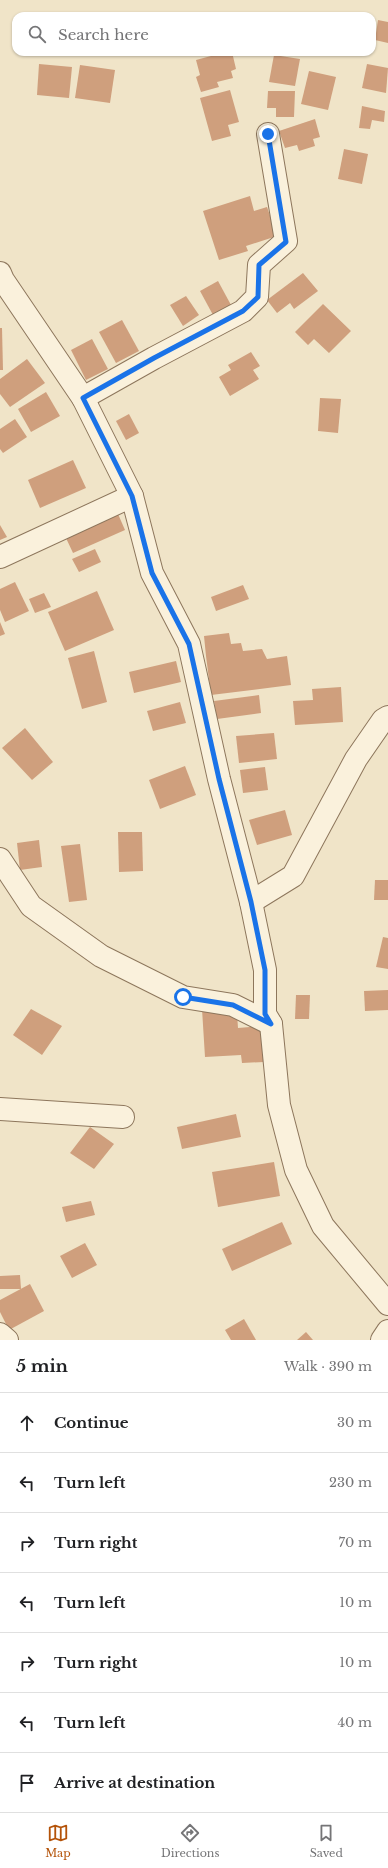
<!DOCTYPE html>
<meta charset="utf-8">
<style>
body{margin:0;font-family:"Libre Baskerville",serif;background:#f2f2f2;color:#202124}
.stop{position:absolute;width:12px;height:12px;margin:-9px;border:3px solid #1a73e8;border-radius:50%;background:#fff}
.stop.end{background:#1a73e8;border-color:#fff;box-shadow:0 1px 4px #0008}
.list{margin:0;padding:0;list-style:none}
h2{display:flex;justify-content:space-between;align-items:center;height:52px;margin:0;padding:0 16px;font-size:17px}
h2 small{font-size:13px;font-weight:400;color:#757577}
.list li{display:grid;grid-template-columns:26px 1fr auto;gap:12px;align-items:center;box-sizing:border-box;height:60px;padding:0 16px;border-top:1px solid #e0e0e0}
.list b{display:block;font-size:15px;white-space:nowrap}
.list em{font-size:13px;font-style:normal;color:#757577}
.icon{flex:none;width:22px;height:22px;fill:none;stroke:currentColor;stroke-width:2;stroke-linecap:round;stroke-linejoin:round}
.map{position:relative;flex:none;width:388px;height:1340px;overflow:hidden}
.search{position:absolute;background:#fff;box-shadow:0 1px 3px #0004;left:12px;right:12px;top:12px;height:44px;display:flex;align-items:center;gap:10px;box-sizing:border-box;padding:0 14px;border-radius:12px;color:#757577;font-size:15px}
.sheet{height:472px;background:#fff}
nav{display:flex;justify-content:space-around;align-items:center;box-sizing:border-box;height:56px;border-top:1px solid #e0e0e0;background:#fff;font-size:11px;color:#757577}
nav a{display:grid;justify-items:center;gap:2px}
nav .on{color:#b45309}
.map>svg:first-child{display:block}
.building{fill:#cf9f7d}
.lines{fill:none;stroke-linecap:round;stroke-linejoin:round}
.minor-casing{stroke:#8d765c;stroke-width:24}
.minor{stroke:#faf1dc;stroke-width:22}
.route{stroke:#1a73e8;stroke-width:5}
</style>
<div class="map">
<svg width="388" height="1340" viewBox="0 0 388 1340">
<rect width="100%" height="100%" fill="#f0e4c8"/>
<g class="building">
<path d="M 378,20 L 388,22 L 388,43 L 375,40 Z"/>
<path d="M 167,52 L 184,52 L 184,53 L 168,56 Z"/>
<path d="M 226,52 L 232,52 L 236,69 L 231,71 L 233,78 L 217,82 L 219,87 L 201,92 L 196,77 L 200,75 L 196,60 Z"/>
<path d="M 274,55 L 300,59 L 295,86 L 269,82 Z"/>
<path d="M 39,64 L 72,67 L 69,98 L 37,95 Z"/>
<path d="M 367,64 L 388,68 L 386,93 L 362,88 Z"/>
<path d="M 80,65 L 115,70 L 110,103 L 75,98 Z"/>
<path d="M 309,71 L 336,77 L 328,110 L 301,104 Z"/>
<path d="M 230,90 L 239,122 L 228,125 L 231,136 L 212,141 L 200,98 Z"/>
<path d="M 268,91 L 295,91 L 294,117 L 276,117 L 276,108 L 267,108 Z"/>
<path d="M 362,106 L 385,111 L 384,122 L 372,120 L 370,129 L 359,128 Z"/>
<path d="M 315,119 L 320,137 L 313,139 L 315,146 L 299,151 L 297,145 L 285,148 L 279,131 Z"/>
<path d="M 344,149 L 368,154 L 362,184 L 338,179 Z"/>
<path d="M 250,196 L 254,211 L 267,207 L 277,236 L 246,246 L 248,251 L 219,260 L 203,211 Z"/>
<path d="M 303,273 L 318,291 L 294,309 L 290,303 L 277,313 L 267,300 Z"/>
<path d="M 218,281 L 231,305 L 213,315 L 200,291 Z"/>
<path d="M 186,296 L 199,315 L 183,326 L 170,305 Z"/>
<path d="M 323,304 L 351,331 L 329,353 L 314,339 L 308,345 L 295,332 Z"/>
<path d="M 122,320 L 139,351 L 116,363 L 99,332 Z"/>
<path d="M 0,328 L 2,328 L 3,370 L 0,370 Z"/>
<path d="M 92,339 L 108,369 L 86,380 L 71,350 Z"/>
<path d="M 251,352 L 260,366 L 253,370 L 259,379 L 230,396 L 219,377 L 231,370 L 228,365 Z"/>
<path d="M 27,359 L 45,383 L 10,407 L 0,394 L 0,379 Z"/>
<path d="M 46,392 L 60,416 L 31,432 L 18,409 Z"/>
<path d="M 320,398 L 341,399 L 338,433 L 318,431 Z"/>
<path d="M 129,414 L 139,433 L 126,440 L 116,421 Z"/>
<path d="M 15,419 L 27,437 L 3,453 L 0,449 L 0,429 Z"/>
<path d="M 73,460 L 86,488 L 40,508 L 28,480 Z"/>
<path d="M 118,514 L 125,530 L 73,553 L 66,538 Z"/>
<path d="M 0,525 L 7,537 L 0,540 Z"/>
<path d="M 95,549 L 101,562 L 79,572 L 72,559 Z"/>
<path d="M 15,582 L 29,611 L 5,622 L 0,610 L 0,589 Z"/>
<path d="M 243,585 L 249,599 L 216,611 L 211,597 Z"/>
<path d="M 97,591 L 114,630 L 65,651 L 48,612 Z"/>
<path d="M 44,593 L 51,607 L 35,613 L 29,599 Z"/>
<path d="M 0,622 L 5,634 L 0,636 Z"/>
<path d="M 229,633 L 231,644 L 241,643 L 243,651 L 262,649 L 267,659 L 287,656 L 291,685 L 211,695 L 206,656 L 220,654 L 206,656 L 204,636 Z"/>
<path d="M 94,651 L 107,702 L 82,709 L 68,658 Z"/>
<path d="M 176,661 L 181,682 L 134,693 L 129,672 Z"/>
<path d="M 341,687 L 343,722 L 295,725 L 293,701 L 313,700 L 312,689 Z"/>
<path d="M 259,695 L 261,713 L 217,719 L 214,701 Z"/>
<path d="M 180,702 L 186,723 L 153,731 L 147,711 Z"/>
<path d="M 25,728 L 53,762 L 32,780 L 2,748 Z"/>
<path d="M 274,733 L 277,759 L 239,763 L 236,736 Z"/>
<path d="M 185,766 L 196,795 L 160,809 L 149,780 Z"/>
<path d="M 265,767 L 268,790 L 243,793 L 240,770 Z"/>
<path d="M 285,810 L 292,835 L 257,845 L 249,820 Z"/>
<path d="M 118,832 L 142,832 L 143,871 L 119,872 Z"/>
<path d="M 39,840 L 42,867 L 20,870 L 17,843 Z"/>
<path d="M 80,844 L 87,900 L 69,902 L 61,846 Z"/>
<path d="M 375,880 L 388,880 L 388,900 L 374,900 Z"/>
<path d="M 383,937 L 388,938 L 388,969 L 376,967 Z"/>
<path d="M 388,990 L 388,1010 L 365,1011 L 364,991 Z"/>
<path d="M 296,995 L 310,995 L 309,1019 L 295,1019 Z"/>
<path d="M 217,1008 L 217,1014 L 237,1013 L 238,1028 L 262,1026 L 264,1062 L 242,1063 L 241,1055 L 205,1057 L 202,1009 Z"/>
<path d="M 31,1009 L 62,1026 L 42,1055 L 13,1035 Z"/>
<path d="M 236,1114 L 241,1137 L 182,1149 L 177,1127 Z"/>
<path d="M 90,1127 L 114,1144 L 94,1169 L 70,1153 Z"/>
<path d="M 274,1162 L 280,1196 L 218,1207 L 212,1172 Z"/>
<path d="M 91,1201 L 95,1215 L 66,1222 L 62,1207 Z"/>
<path d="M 282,1222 L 292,1244 L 232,1271 L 222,1249 Z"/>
<path d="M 85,1243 L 97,1265 L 72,1278 L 60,1256 Z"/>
<path d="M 20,1275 L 21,1289 L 0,1289 L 0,1276 Z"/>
<path d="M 30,1284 L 44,1311 L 9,1330 L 0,1312 L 0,1300 Z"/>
<path d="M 244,1319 L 256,1340 L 231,1340 L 225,1330 Z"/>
<path d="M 306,1332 L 313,1340 L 297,1340 Z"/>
</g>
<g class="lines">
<g class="minor-casing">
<g id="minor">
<path d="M 0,273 L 3,280 L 83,398 L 132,496 L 152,573 L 189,644 L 219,779 L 251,902 L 265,970 L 265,1014 L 271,1024 L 279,1105 L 296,1170 L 323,1226 L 388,1304"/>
<path d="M 83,398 L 154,358 L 243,311 L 257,297 L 259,265 L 286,241 L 268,134"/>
<path d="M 0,557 L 132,496"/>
<path d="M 0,859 L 31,906 L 101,956 L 183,997 L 233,1005 L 271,1024"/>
<path d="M 251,902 L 293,876 L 356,759 L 383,720 L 388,717"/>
<path d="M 0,1109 L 123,1117"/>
<path d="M 0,1334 L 7,1340"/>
<path d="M 382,1340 L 388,1331"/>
</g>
</g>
<use href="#minor" class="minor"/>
</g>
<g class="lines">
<path class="route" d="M 183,997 L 233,1005 L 271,1024 L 265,1014 L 265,970 L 251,902 L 219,779 L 189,644 L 152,573 L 132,496 L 83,398 L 154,358 L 243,311 L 258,297 L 259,265 L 286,242 L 268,134"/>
</g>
</svg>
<div class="stop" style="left:183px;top:997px"></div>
<div class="stop end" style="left:268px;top:134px"></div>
<div class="search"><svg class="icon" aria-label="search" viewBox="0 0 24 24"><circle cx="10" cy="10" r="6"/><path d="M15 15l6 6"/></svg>Search here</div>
</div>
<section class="sheet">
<h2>5 min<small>Walk · 390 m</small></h2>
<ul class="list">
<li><svg class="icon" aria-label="ahead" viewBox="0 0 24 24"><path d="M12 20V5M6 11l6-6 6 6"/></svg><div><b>Continue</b></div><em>30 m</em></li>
<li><svg class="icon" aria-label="left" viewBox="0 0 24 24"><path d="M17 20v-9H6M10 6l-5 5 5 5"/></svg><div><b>Turn left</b></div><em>230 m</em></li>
<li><svg class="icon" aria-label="right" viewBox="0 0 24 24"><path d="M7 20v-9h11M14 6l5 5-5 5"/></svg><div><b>Turn right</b></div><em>70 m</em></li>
<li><svg class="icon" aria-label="left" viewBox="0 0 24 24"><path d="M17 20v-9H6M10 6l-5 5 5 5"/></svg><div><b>Turn left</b></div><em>10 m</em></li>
<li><svg class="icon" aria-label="right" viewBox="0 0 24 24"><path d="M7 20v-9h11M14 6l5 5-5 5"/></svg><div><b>Turn right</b></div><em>10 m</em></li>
<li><svg class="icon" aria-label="left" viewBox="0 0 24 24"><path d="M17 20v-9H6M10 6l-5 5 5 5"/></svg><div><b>Turn left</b></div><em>40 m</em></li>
<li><svg class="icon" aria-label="arrive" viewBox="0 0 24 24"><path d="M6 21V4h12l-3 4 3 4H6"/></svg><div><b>Arrive at destination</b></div></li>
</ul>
</section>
<nav>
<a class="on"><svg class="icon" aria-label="map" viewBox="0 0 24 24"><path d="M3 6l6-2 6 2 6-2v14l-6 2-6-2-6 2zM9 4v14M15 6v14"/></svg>Map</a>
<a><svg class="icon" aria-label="directions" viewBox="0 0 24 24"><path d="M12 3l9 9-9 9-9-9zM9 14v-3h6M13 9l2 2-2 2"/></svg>Directions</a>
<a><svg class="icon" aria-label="saved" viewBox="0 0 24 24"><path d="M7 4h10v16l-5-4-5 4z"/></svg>Saved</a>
</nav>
